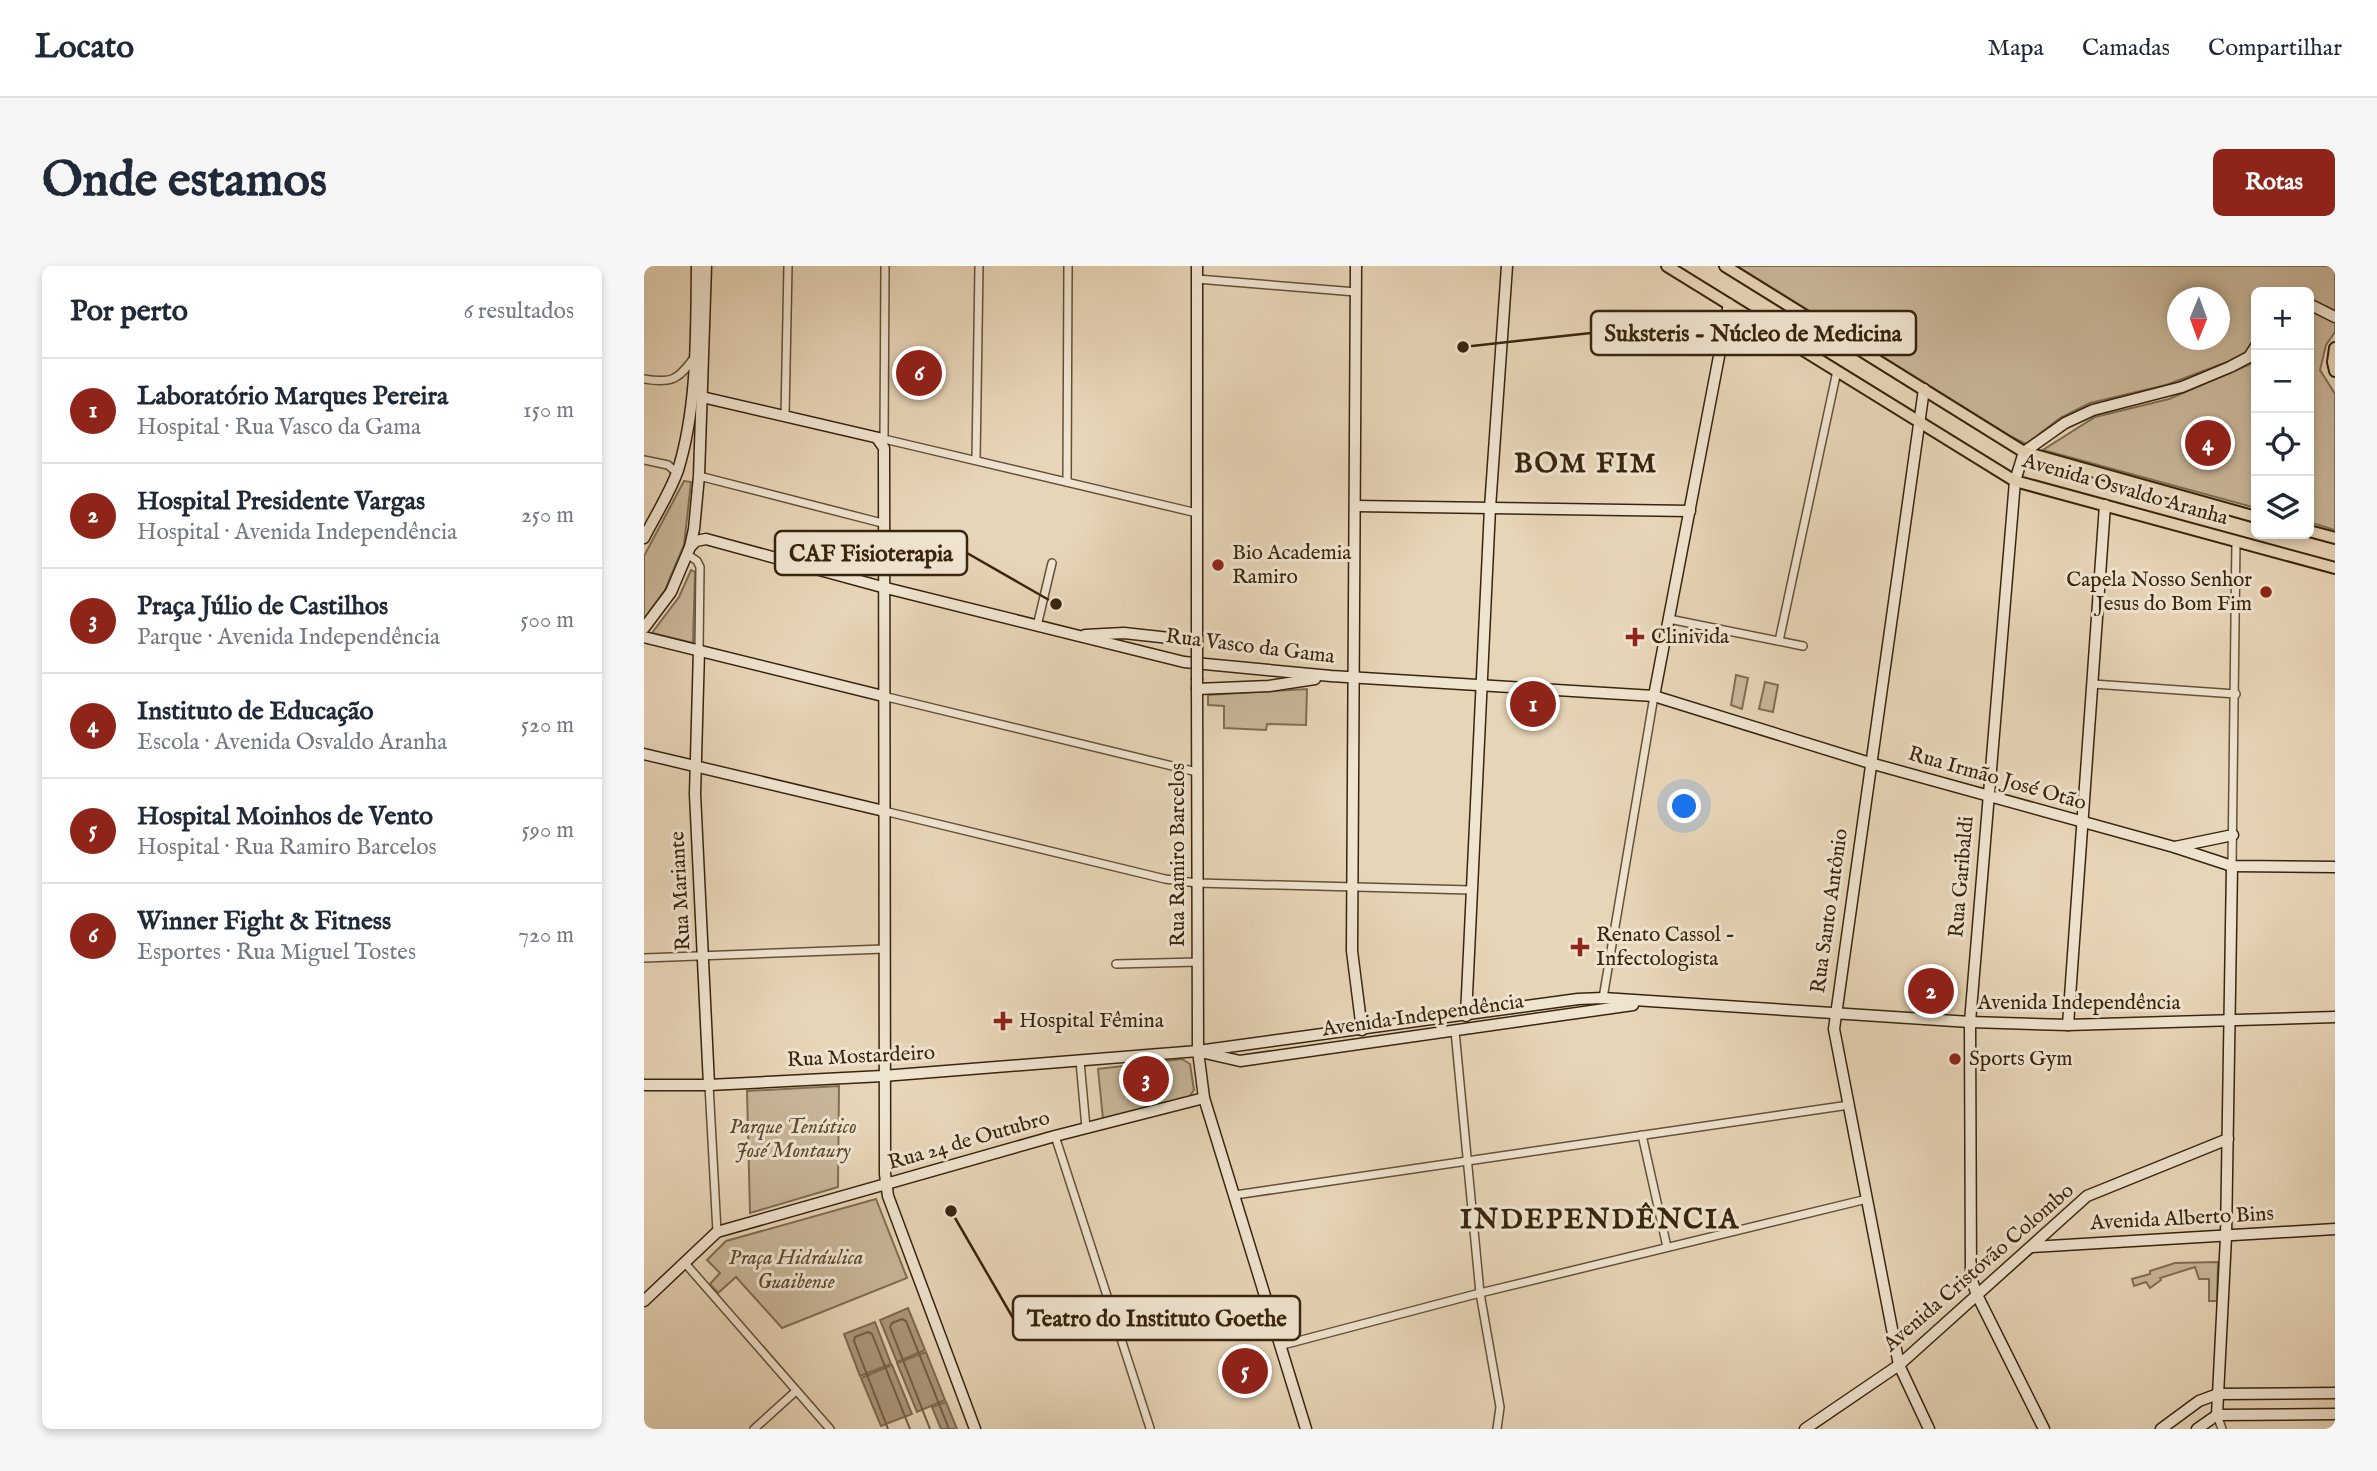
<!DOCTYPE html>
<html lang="pt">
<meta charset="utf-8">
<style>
body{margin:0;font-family:"IM FELL English",serif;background:#f6f6f7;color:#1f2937}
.controls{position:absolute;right:21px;top:21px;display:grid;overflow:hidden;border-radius:10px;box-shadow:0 4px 10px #0003}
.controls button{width:63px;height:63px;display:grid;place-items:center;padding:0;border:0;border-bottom:2px solid #e0e1e3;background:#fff;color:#1f2937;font:35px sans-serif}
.compass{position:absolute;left:1523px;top:21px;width:63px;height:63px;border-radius:50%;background:#fff;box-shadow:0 4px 10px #0003;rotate:181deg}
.you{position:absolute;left:1041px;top:541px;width:24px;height:24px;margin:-18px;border:5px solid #fff;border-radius:50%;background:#1a73e8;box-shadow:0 0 0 10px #1a73e833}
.badge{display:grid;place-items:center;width:46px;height:46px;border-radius:50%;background:#8f2418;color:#fff;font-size:23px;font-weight:700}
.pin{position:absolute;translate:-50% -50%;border:4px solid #fff;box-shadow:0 2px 7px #0006}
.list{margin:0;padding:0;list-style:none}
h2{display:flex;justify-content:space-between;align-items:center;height:91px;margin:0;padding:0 28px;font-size:30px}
h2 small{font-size:23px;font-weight:400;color:#747a83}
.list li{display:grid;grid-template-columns:46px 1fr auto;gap:21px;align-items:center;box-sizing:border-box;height:105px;padding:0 28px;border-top:2px solid #e0e1e3}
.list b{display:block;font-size:26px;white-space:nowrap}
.list p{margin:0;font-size:23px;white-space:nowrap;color:#747a83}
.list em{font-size:23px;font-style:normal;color:#747a83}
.icon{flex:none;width:38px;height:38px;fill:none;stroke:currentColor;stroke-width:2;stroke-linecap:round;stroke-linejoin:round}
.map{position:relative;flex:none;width:1691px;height:1163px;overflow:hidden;border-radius:10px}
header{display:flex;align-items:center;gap:42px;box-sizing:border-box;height:98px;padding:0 35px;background:#fff;border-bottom:2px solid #e0e1e3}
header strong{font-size:33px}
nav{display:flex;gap:38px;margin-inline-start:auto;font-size:24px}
.intro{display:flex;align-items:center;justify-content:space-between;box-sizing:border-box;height:168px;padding:0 42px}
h1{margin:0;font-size:49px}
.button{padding:18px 32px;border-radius:10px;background:#8f2418;color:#fff;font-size:24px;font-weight:700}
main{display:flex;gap:42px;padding:0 42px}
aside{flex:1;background:#fff;border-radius:10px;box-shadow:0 4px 10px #0003}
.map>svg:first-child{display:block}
.green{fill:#c9b79a;stroke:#806e54;stroke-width:2;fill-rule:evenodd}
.water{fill:#ac997d;stroke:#7e6b50;stroke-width:2}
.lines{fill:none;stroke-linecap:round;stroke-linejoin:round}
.shore{stroke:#725f45;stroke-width:2}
.street-casing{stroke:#645138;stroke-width:10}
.secondary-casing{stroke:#38250d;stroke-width:13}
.primary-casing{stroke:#38250d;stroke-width:14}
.street{stroke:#efe4d0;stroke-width:7}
.secondary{stroke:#efe4d0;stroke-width:10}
.primary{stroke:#e7d5b7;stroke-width:10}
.secondary-bridge-casing{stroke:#38250d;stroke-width:13;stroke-linecap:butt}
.secondary-bridge{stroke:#efe4d0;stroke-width:10}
.poi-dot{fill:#8f2418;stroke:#efe4d0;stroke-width:2.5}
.labels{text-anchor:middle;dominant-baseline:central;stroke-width:6;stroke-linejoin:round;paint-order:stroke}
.street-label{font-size:21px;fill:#38250d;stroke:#efe4d0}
.poi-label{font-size:21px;fill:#38250d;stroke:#efe4d0;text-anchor:start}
.park-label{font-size:21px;font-style:italic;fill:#5c4a30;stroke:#efe4d0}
.district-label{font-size:28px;font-weight:bold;letter-spacing:2px;fill:#38250d;stroke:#efe4d0}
.leader{fill:none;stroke:#38250d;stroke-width:2.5}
.callout-dot{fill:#38250d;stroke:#efe4d0;stroke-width:2.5}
.callout{fill:#efe4d0;stroke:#38250d;stroke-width:2.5}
.callout-label{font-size:23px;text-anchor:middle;font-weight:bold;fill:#38250d}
</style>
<header>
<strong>Locato</strong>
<nav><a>Mapa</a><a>Camadas</a><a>Compartilhar</a></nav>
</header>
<div class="intro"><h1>Onde estamos</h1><a class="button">Rotas</a></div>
<main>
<aside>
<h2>Por perto<small>6 resultados</small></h2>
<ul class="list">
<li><span class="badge">1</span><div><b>Laboratório Marques Pereira</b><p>Hospital · Rua Vasco da Gama</p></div><em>150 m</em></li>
<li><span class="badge">2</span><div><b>Hospital Presidente Vargas</b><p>Hospital · Avenida Independência</p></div><em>250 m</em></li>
<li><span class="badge">3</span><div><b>Praça Júlio de Castilhos</b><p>Parque · Avenida Independência</p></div><em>500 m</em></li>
<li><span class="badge">4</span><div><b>Instituto de Educação</b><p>Escola · Avenida Osvaldo Aranha</p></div><em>520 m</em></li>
<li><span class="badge">5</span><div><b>Hospital Moinhos de Vento</b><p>Hospital · Rua Ramiro Barcelos</p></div><em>590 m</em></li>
<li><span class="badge">6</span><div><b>Winner Fight &amp; Fitness</b><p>Esportes · Rua Miguel Tostes</p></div><em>720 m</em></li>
</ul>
</aside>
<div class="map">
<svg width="1691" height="1163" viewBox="0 0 1691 1163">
<rect width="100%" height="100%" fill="#e7d5b7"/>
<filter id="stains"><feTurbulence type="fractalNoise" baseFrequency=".00286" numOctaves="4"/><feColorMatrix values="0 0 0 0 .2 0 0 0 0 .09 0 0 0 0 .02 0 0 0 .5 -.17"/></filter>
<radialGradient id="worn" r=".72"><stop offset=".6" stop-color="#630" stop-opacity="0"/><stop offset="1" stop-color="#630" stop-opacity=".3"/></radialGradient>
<g class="green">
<path d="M 1093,0 L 1691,0 L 1691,66 L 1682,79 L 1676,104 L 1691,128 L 1691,264 L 1665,256 L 1665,26 L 1612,26 L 1612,242 L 1399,184 L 1451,151 L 1525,133 L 1609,97 L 1602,86 L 1583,96 L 1522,119 L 1446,137 L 1416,152 L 1382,178 L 1368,171 ZM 1534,32 L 1576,32 L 1576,74 L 1534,74 Z"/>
<path d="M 40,215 L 47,216 L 40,279 L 21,324 L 0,353 L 0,290 Z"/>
<path d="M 47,304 L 51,306 L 49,377 L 8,367 L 35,331 Z"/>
<path d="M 1092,409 L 1104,412 L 1098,443 L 1087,439 Z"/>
<path d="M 1121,416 L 1134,419 L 1129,446 L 1115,443 Z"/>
<path d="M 663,423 L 662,459 L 623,458 L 622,464 L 580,462 L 580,440 L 564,439 L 564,429 Z"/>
<path d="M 538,793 L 546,798 L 550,824 L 544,832 L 459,853 L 454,803 Z"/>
<path d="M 195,820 L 194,921 L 106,947 L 103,825 Z"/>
<path d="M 232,933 L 263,1012 L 138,1062 L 92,1011 L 74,1027 L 66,1018 L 76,1007 L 63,994 L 82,975 Z"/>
<path d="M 1574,996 L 1573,1035 L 1565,1035 L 1565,1013 L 1555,1013 L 1551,1001 L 1516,1012 L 1517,1014 L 1506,1022 L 1502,1016 L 1490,1020 L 1488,1013 L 1506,1008 L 1506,1005 L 1531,997 Z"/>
</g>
<g class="water">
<path d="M 264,1042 L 281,1084 L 253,1096 L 236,1054 Z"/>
<path d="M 231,1056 L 247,1098 L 216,1110 L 200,1068 Z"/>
<path d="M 282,1086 L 301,1134 L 273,1146 L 253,1097 Z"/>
<path d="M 248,1099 L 268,1148 L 237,1160 L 217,1112 Z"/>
<path d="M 302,1136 L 313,1163 L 297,1163 L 288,1141 Z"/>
</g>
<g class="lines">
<g class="shore">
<path d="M 244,1163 L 210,1075 L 211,1071 L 224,1066 L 228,1068 L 266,1163"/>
<path d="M 286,1163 L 246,1061 L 248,1057 L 258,1053 L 262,1055 L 305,1163"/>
</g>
<g class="street-casing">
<g id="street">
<path d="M 241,0 L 240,173 L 553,247"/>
<path d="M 553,13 L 712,26"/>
<path d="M 0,113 C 29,118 35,113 52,89"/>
<path d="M 141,150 L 144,0"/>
<path d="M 0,194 L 24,199 L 33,207"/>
<path d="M 332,194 L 335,0"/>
<path d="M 55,210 L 238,257"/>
<path d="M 423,216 L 424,0"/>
<path d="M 43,288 L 53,295 L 56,301 L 55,384"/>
<path d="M 1025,353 L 1159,380"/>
<path d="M 393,360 L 408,297"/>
<path d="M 1135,375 L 1193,105"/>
<path d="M 1449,418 L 1592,428"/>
<path d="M 239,430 L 553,506"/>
<path d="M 240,545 L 521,613 L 553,617 L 827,624"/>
<path d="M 1588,600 L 1592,275"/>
<path d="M 0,692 L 240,683"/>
<path d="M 472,698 L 554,696"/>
<path d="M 959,732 L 1010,430"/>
<path d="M 811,765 L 836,1027 L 856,1141 L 853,1163"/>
<path d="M 436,795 L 442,862"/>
<path d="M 65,819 L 73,966"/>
<path d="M 998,869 L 1023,981"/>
<path d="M 411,870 L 506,1162"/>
<path d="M 591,929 L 1205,839"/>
<path d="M 40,996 L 186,1163"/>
<path d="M 635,1080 L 836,1027 L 1223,933"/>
<path d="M 1573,1149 L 1578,1163"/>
<path d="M 110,1163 L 152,1125"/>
</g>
</g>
<g class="secondary-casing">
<g id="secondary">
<path d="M 712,0 L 708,685 L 718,764"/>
<path d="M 1665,38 L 1691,51"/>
<path d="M 1280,123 L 1190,763 L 1255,1099 L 1285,1163"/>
<path d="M 58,131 L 239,173"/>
<path d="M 233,172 L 240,182 L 241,908 L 244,930 L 331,1163"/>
<path d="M 711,240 L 1046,245"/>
<path d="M 0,272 C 11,250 26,227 34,204 C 54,139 52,67 53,0"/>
<path d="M 46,281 L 52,275 L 62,273 L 238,321 L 540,396 L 687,410 L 1010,430 L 1226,497 L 1530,581 L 1588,600 L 1691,601"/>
<path d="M 0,362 L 27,326 L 46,281 L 50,263 L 55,210 L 62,0"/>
<path d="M 441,369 L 480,367 L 553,375"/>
<path d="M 0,371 L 239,430"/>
<path d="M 553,381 L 553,0"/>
<path d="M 55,384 L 51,528 L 65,819"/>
<path d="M 553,414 L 554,785 L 560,832 L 662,1163"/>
<path d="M 553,423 L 625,420 L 671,413"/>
<path d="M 1010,430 L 1085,38"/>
<path d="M 0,488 L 240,545"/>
<path d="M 1531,581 L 1589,569"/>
<path d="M 822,750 L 846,242 L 863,0"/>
<path d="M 1424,759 L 1461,239"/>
<path d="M 561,787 L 596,795 L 989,739"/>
<path d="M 0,819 L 65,819 L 239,810 L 554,785 L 934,733 L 959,732 L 1326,756 L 1424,759 L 1691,751"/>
<path d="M 1387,981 L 1691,963"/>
<path d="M 0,1035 L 73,966 L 411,870 L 560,832"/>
<path d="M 1573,1149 L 1582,971 L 1588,600"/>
<path d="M 1161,1163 L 1255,1099 L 1443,930 L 1584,873"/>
<path d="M 1400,1163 L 1333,1029 L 1327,1012 L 1326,756 L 1371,215 L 1380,186 L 1421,157 L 1449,144 L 1538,121 L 1586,101 L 1605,91 L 1612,80"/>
<path d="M 1517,1163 L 1555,1135 L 1574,1128 L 1691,1127"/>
<path d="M 1553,1163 L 1573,1149 L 1691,1148"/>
</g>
</g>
<g class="primary-casing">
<g id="primary">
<path d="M 1023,0 L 1371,215 L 1691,302"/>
<path d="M 1081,0 L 1380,186 L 1612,251"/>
<path d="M 1691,82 L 1689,96 L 1691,105"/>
<path d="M 1665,265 L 1691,272"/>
</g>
</g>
<use href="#street" class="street"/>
<use href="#secondary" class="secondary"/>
<use href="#primary" class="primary"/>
<g class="secondary-bridge-casing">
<path id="secondary-bridge" d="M 553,381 L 553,414"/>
</g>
<use href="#secondary-bridge" class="secondary-bridge"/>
</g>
<g class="poi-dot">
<circle cx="574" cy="299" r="7"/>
<circle cx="1622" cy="326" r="7"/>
<path d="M987.5 360.5h7v7h7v7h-7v7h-7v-7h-7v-7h7z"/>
<path d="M932.5 670.5h7v7h7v7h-7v7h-7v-7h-7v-7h7z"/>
<path d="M355.5 744.5h7v7h7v7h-7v7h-7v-7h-7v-7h7z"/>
<circle cx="1311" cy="793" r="7"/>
</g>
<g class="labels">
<g class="street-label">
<text transform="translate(1481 224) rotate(16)">Avenida Osvaldo Aranha</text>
<text transform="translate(606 381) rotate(7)">Rua Vasco da Gama</text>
<text transform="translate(1353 513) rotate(16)">Rua Irmão José Otão</text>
<text transform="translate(534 589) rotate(-90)">Rua Ramiro Barcelos</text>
<text transform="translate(1318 611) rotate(-85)">Rua Garibaldi</text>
<text transform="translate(37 625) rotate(-93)">Rua Mariante</text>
<text transform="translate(1186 645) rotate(-82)">Rua Santo Antônio</text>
<text x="1435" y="737">Avenida Independência</text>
<text transform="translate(779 750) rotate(-8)">Avenida Independência</text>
<text transform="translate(217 791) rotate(-3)">Rua Mostardeiro</text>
<text transform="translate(325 875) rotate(-16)">Rua 24 de Outubro</text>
<text transform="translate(1538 953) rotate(-3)">Avenida Alberto Bins</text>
<text transform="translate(1335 1002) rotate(-41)">Avenida Cristóvão Colombo</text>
</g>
<g class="poi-label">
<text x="588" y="287">Bio Academia<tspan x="588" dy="24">Ramiro</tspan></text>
<text x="1608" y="314" text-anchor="end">Capela Nosso Senhor<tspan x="1608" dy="24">Jesus do Bom Fim</tspan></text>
<text x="1007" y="371">Clinivida</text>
<text x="952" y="669">Renato Cassol -<tspan x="952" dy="24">Infectologista</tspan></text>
<text x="375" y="755">Hospital Fêmina</text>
<text x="1325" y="793">Sports Gym</text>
</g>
<g class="park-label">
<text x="149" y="861">Parque Tenístico<tspan x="149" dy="24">José Montaury</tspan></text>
<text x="152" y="992">Praça Hidráulica<tspan x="152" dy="24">Guaibense</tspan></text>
</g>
<g class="district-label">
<text x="942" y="198">BOM FIM</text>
<text x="956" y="954">INDEPENDÊNCIA</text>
</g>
</g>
<path class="leader" d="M819 81L947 67M412 338L323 287M307 945L369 1052"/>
<g class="callout-dot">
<circle cx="819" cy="81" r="7"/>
<circle cx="412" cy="338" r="7"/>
<circle cx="307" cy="945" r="7"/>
</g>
<g class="callout">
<rect x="947" y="45" width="325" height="44" rx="7"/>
<rect x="131" y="265" width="192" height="44" rx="7"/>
<rect x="369" y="1030" width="287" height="44" rx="7"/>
</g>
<g class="callout-label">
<text x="1109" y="75">Suksteris - Núcleo de Medicina</text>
<text x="227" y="295">CAF Fisioterapia</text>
<text x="513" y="1060">Teatro do Instituto Goethe</text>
</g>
<rect width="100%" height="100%" filter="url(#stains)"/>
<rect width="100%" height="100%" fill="url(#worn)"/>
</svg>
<div class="controls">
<button>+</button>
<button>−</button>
<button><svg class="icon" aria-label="locate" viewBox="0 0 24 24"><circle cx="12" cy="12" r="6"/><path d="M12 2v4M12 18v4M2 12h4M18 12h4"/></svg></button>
<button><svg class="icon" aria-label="layers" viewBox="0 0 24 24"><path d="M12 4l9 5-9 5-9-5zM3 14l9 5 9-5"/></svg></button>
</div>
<svg class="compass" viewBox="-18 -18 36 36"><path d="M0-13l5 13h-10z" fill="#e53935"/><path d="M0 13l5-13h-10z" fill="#747a83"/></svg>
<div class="you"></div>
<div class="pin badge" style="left:889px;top:438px">1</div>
<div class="pin badge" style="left:1287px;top:725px">2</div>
<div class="pin badge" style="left:502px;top:813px">3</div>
<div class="pin badge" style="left:1564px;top:177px">4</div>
<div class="pin badge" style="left:601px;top:1105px">5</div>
<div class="pin badge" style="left:275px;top:107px">6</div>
</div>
</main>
